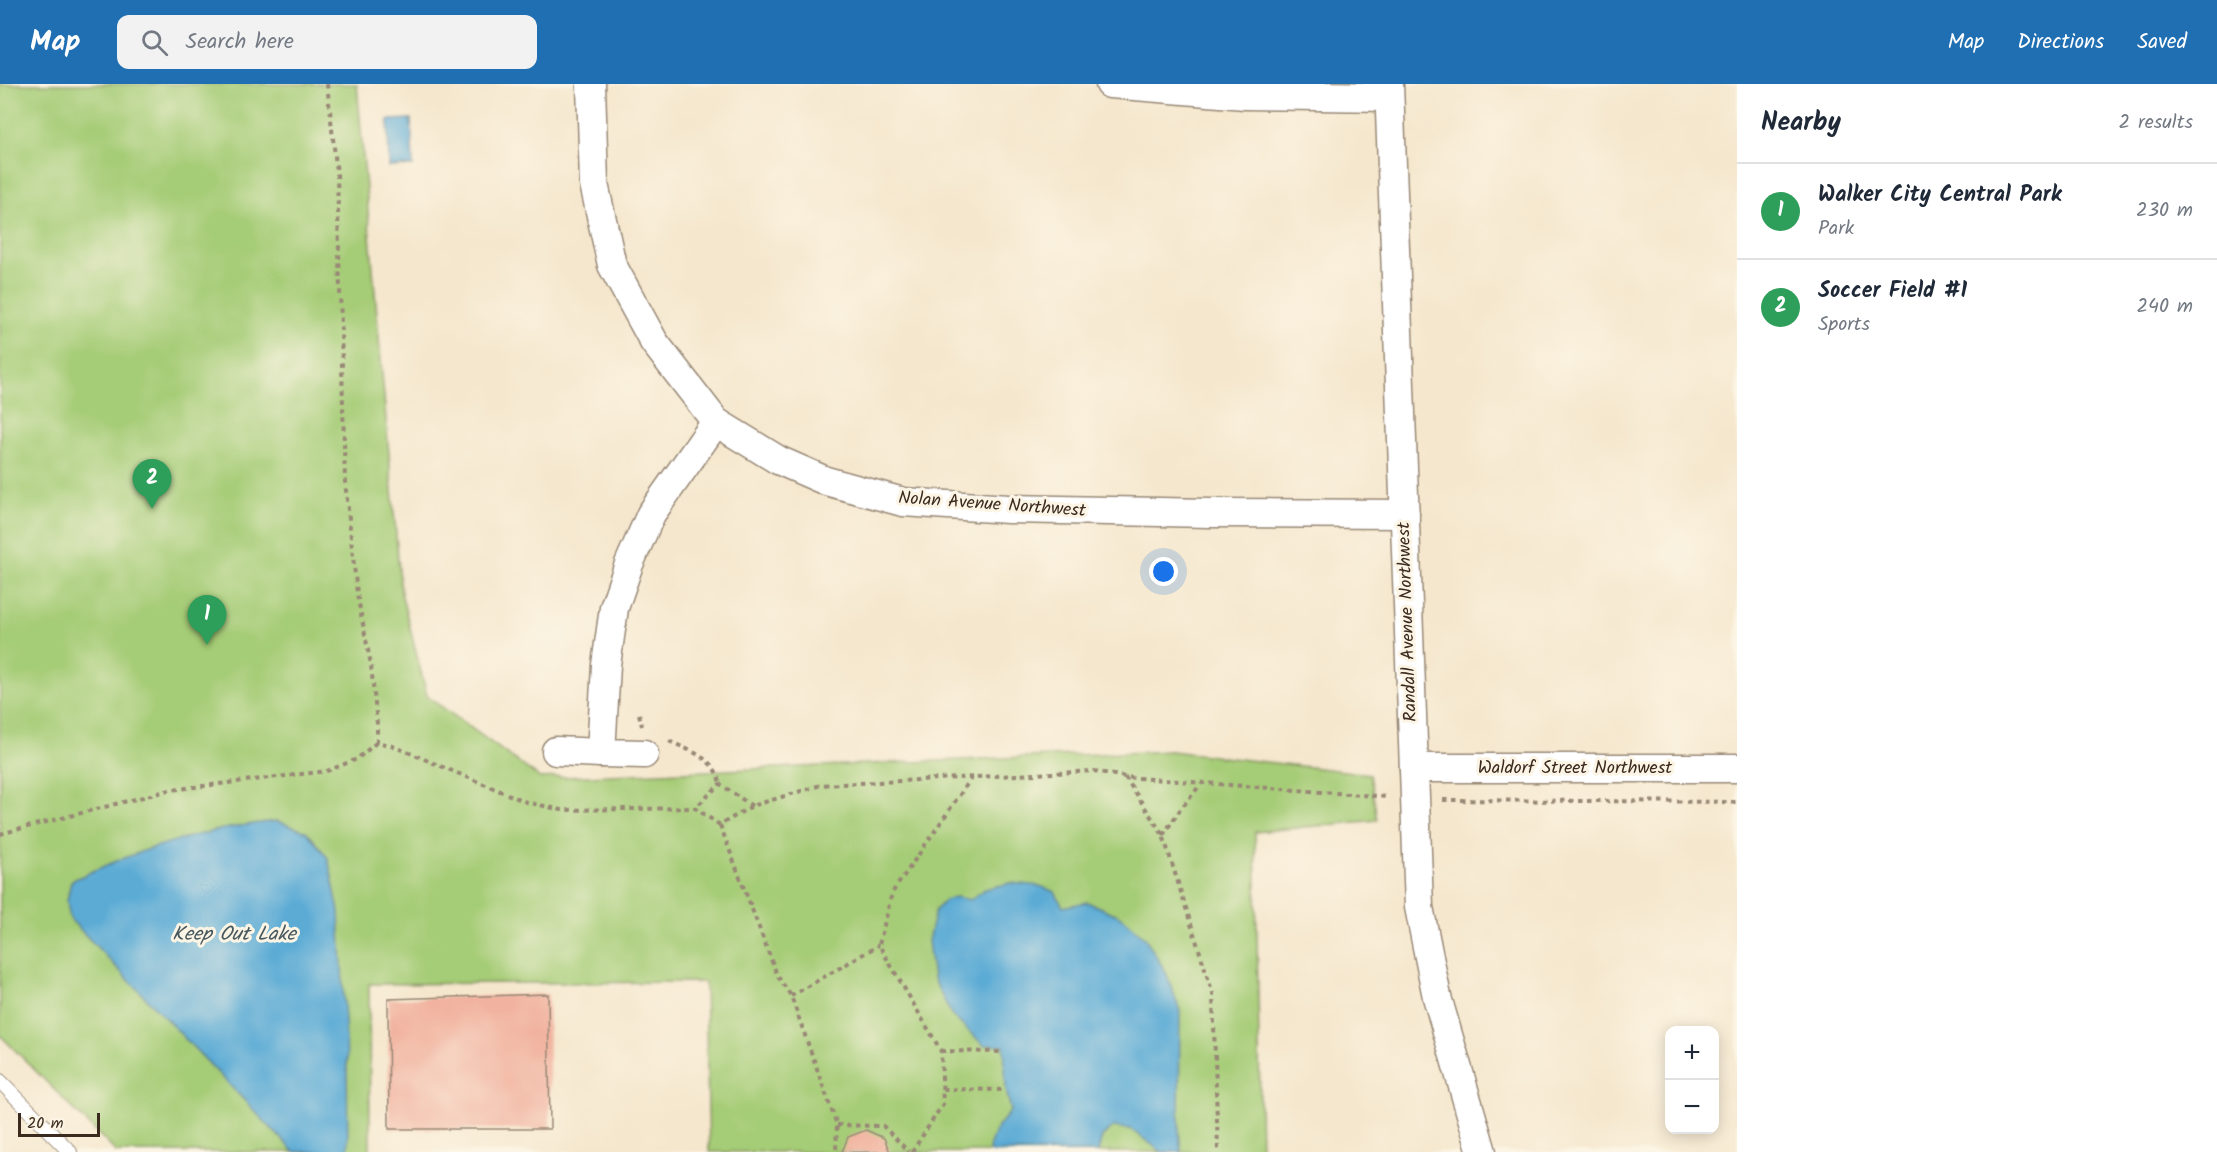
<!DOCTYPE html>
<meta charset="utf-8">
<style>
body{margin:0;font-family:Kalam,sans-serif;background:#f2f2f3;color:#1f2937}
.controls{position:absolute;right:18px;bottom:18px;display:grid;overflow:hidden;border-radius:12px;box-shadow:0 3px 15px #0003}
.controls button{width:54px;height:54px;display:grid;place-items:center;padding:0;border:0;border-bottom:2px solid #e0e1e3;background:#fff;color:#1f2937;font:30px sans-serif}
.scale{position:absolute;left:18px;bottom:15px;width:82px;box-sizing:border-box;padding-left:6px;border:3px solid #3b2a1e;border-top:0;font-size:16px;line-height:21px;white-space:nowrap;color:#3b2a1e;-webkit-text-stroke:4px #fcf5e5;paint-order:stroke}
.you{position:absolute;left:1164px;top:488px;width:21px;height:21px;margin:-15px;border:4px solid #fff;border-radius:50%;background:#1a73e8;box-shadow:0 0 0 9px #1a73e833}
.badge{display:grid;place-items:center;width:39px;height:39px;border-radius:50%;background:#1f6fb2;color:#fff;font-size:20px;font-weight:700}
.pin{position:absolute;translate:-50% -50px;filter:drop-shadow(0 2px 3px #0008)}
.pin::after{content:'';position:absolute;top:32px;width:21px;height:18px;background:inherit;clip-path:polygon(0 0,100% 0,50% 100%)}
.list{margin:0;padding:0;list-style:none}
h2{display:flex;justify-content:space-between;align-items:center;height:78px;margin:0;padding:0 24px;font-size:26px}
h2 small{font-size:20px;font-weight:400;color:#747a83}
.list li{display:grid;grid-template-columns:39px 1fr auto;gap:18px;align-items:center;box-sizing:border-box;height:96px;padding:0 24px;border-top:2px solid #e0e1e3}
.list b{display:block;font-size:22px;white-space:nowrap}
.list p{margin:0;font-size:20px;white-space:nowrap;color:#747a83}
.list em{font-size:20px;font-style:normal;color:#747a83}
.icon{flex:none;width:33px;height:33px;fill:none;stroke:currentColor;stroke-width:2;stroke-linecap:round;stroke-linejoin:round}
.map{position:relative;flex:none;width:1737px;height:1068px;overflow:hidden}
header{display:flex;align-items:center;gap:36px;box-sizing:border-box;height:84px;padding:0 30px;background:#1f6fb2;color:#fff}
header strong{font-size:28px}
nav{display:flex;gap:33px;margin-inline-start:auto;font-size:21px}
.search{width:420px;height:54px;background:#f2f2f3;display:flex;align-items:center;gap:15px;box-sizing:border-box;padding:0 21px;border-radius:12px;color:#747a83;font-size:22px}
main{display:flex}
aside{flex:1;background:#fff}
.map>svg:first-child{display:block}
.green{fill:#a5cc76;stroke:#707b4a;stroke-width:1.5}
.water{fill:#5babd5;stroke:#4b6a7a;stroke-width:1.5}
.building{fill:#f1b29f}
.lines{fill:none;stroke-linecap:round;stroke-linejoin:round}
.lane-casing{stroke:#988876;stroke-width:16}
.street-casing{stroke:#988876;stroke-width:31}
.path{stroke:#988876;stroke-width:4;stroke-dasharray:4.5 4.5;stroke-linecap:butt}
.lane{stroke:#fff;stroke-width:14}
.street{stroke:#fff;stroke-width:28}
.labels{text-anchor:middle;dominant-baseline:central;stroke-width:6;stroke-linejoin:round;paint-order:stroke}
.street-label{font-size:18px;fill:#3b2a1e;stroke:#fcf5e5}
.water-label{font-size:20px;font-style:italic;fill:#46575e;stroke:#fcf5e5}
</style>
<header>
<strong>Map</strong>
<div class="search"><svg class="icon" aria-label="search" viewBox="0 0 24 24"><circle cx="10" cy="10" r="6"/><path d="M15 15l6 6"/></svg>Search here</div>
<nav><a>Map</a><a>Directions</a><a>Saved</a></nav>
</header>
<main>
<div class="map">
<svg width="1737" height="1068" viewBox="0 0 1737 1068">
<rect width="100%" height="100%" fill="#fcf5e5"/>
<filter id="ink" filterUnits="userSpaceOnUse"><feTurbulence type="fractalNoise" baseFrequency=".0167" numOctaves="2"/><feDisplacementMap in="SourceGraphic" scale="12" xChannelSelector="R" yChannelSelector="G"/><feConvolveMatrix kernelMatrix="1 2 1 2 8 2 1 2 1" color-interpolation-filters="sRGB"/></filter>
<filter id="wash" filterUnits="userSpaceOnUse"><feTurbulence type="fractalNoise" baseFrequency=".008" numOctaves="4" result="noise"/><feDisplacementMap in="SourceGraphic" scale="24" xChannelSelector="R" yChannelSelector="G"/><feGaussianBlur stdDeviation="1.35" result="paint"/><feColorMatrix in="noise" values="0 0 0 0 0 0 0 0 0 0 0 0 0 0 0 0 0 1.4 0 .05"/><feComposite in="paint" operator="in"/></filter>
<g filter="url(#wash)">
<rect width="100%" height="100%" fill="#f5e7cd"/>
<path class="green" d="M 0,0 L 357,0 L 401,509 L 427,612 L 540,694 L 1171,667 L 1370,690 L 1377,736 L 1255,748 L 1261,1068 L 709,1068 L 705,898 L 369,900 L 370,1068 L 116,1068 L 0,951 Z"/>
<g class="water">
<path d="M 411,35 L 413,82 L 389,83 L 388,36 Z"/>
<path d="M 277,737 L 307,748 L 328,774 L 339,827 L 347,974 L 348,1068 L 294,1068 L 70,835 L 67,817 L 71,797 C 135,766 206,744 277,737 Z"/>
<path d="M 1011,799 L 1040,802 L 1055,808 L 1063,823 L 1087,818 L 1120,832 L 1146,855 L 1166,888 L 1180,927 L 1179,1045 L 1181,1068 L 1162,1068 L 1130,1045 L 1113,1043 L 1102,1053 L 1098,1068 L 989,1068 C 990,1051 1000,1040 1011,1027 L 1006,1006 L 1004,962 L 984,961 L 952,932 L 933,894 L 928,857 L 935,827 L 945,816 L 956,813 L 970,816 L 985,805 Z"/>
</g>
<g id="blocks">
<g class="building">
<path d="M 548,910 L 550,1045 L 389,1045 L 388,915 Z"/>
<path d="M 866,1046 L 884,1054 L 890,1068 L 842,1068 L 848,1053 Z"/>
</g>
</g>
</g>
<g filter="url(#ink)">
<use href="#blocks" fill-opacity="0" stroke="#988876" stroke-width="1.5"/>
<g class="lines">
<g class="lane-casing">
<path id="lane" d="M 0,997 L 70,1068"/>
</g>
<g class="street-casing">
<g id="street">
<path d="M 591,0 L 594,100 L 612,181 L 654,258 L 716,338 L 778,376 L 826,397 L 903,418 L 1008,425 L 1210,429 L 1405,430"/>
<path d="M 1110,0 L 1245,11 L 1389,13"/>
<path d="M 1389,0 L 1419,823 L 1437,913 L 1482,1068"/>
<path d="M 556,667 L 601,669"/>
<path d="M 644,670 L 601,669 L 606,581 L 614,524 L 629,480 L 651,430 L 716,338"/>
<path d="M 1414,684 L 1737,684"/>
</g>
</g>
<g class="path">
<path d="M 327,0 L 337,90 L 345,397 L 357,510 L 371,581 L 377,640 L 377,658 L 393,662 L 526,718 L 562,726 L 695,724"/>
<path d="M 639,630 L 642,642"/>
<path d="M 669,657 C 690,667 716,674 720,700"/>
<path d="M 1125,693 L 1163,751 L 1213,910 L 1218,1068"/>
<path d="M 1443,716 L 1737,718"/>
<path d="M 752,722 L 720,700 L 695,724 L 720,741 L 752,722 L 821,701 L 1094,687 L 1125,693 L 1388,713"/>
<path d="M 720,741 L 777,891 L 791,912 L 837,1041 L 836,1068"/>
<path d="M 0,750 L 170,706 L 327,687 L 357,675 L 377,658"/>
<path d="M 1163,751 L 1180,726 L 1201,700"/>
<path d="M 791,912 L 879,861"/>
<path d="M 941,967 L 1004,968"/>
<path d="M 943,1005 L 1005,1006"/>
<path d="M 837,1041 L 883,1042 L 909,1068"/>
<path d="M 912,1068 L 943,1020 L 941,967 L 879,861 L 892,809 L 972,693"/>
</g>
<use href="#lane" class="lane"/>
<use href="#street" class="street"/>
</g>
</g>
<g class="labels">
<g class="street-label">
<text transform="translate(992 421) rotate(4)">Nolan Avenue Northwest</text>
<text transform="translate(1408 538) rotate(-92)">Randall Avenue Northwest</text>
<text x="1575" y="684">Waldorf Street Northwest</text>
</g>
<g class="water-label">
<text x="234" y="851">Keep Out Lake</text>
</g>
</g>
</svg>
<div class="controls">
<button>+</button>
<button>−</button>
</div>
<div class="scale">20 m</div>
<div class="you"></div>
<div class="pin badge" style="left:207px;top:561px;background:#2e9e5b">1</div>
<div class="pin badge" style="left:152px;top:425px;background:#2e9e5b">2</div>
</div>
<aside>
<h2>Nearby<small>2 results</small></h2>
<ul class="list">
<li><span class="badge" style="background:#2e9e5b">1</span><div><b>Walker City Central Park</b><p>Park</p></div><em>230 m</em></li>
<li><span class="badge" style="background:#2e9e5b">2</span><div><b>Soccer Field #1</b><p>Sports</p></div><em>240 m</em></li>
</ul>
</aside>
</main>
